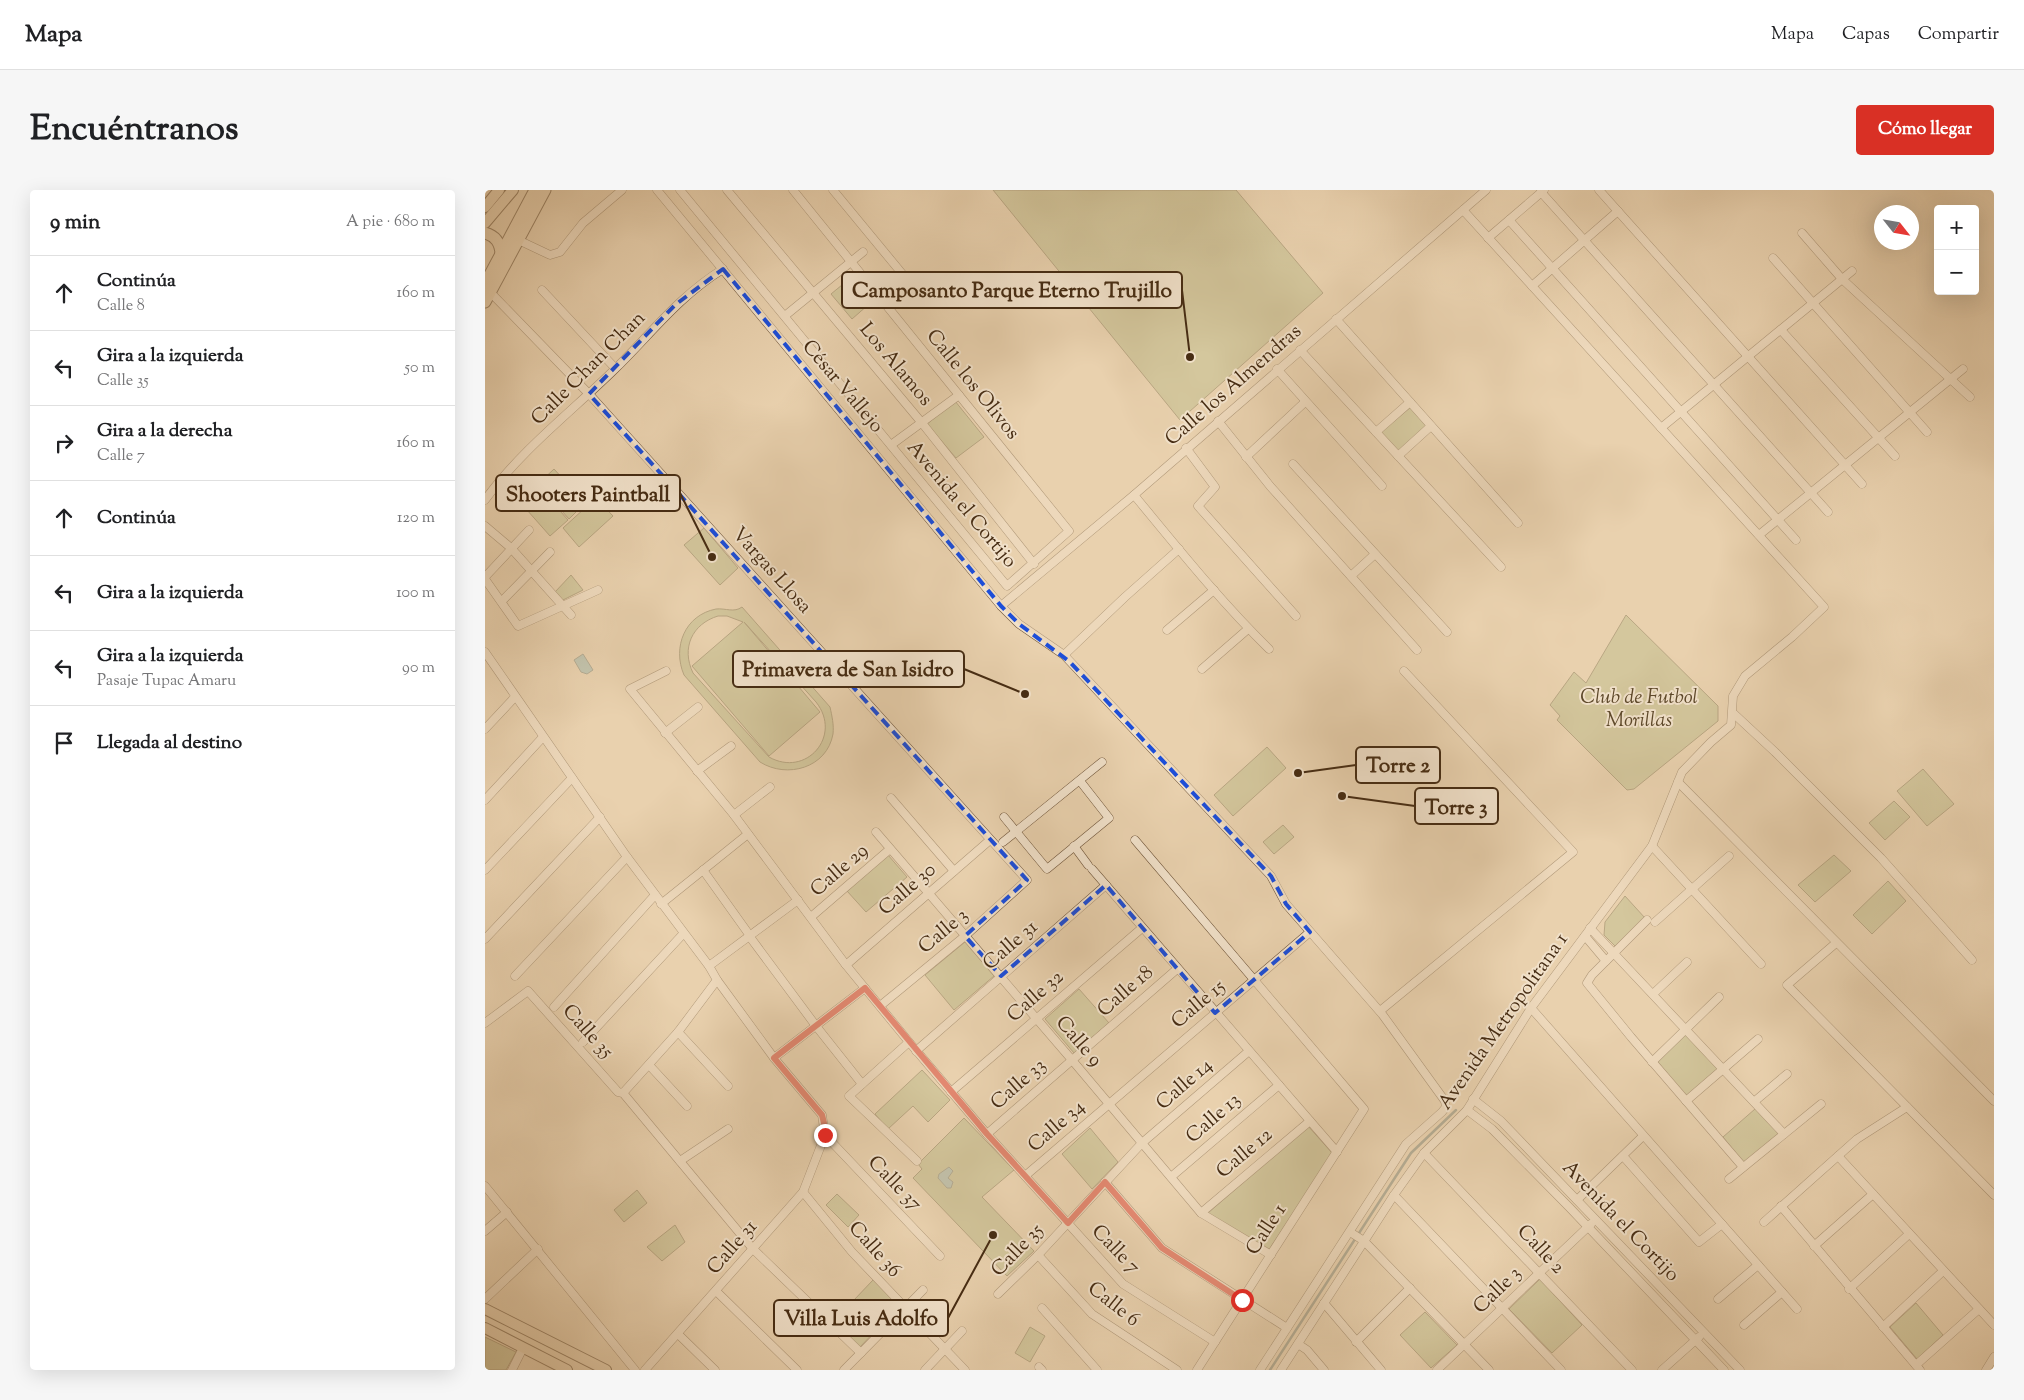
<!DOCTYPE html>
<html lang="es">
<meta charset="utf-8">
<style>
body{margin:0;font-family:"Sorts Mill Goudy",serif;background:#f6f6f6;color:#202124}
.controls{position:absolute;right:15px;top:15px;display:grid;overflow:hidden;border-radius:5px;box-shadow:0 5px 20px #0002}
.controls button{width:45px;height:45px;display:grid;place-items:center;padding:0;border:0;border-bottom:1px solid #e0e0e0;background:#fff;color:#202124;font:25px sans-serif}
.compass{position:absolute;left:1389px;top:15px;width:45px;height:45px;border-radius:50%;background:#fff;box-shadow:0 5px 20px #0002;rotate:121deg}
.stop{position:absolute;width:15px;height:15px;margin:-11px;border:4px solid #d93025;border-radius:50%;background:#fff}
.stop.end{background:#d93025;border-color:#fff;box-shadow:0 1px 5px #0008}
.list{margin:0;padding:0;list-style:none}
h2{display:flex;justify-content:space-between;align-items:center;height:65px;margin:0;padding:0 20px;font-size:21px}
h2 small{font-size:16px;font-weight:400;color:#757577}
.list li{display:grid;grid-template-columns:32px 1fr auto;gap:15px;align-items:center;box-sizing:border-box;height:75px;padding:0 20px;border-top:1px solid #e0e0e0}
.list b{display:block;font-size:19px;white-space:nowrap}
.list p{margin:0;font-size:16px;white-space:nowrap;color:#757577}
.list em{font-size:16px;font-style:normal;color:#757577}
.icon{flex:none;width:28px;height:28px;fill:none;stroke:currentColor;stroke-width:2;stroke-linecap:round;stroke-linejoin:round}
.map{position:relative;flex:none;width:1509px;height:1180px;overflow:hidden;border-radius:5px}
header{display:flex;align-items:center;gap:30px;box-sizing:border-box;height:70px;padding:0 25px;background:#fff;border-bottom:1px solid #e0e0e0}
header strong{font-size:24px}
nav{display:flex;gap:28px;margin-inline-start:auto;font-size:18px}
.intro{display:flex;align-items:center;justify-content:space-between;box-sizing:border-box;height:120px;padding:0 30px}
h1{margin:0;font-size:35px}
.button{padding:12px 22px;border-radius:5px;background:#d93025;color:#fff;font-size:18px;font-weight:700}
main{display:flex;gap:30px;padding:0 30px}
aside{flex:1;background:#fff;border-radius:5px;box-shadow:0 5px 20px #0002}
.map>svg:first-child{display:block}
.green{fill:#baba88;stroke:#80734e;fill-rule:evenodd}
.water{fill:#98b6b0;stroke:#777f71}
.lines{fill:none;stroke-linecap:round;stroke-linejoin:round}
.stream{stroke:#777f71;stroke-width:2.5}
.minor-casing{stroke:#6f553a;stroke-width:9}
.major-casing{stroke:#462c13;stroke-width:12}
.highway-casing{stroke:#462c13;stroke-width:13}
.minor{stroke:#f1e1ca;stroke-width:8}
.major{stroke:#e9d1ae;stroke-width:10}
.highway{stroke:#e9d1ae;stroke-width:11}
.route{stroke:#d93025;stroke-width:6}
.marked{fill:none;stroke:#1d4ed8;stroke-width:4;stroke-dasharray:10 6;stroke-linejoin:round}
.labels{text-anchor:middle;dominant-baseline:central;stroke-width:4;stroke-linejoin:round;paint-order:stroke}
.street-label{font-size:20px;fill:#462c13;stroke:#f1e1ca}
.park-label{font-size:20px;font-style:italic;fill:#5d482a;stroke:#f1e1ca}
.leader{fill:none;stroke:#462c13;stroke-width:2}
.callout-dot{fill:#462c13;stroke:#f1e1ca;stroke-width:2}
.callout{fill:#f1e1ca;stroke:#462c13;stroke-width:2}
.callout-label{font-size:21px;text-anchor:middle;font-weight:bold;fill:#462c13}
</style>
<header>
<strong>Mapa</strong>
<nav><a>Mapa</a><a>Capas</a><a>Compartir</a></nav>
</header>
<div class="intro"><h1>Encuéntranos</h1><a class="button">Cómo llegar</a></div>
<main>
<aside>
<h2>9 min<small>A pie · 680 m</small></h2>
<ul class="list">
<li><svg class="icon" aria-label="ahead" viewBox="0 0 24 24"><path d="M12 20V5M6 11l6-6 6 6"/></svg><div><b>Continúa</b><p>Calle 8</p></div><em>160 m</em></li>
<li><svg class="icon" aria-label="left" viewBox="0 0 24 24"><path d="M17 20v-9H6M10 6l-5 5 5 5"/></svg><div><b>Gira a la izquierda</b><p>Calle 35</p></div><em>50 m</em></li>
<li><svg class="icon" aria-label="right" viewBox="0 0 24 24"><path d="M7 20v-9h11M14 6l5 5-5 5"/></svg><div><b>Gira a la derecha</b><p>Calle 7</p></div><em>160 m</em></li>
<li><svg class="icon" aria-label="ahead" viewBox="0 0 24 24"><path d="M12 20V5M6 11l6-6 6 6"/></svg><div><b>Continúa</b></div><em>120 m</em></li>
<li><svg class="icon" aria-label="left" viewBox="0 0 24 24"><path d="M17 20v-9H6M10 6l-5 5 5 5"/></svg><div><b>Gira a la izquierda</b></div><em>100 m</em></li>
<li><svg class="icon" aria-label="left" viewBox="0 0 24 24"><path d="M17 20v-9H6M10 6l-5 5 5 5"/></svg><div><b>Gira a la izquierda</b><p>Pasaje Tupac Amaru</p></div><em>90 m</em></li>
<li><svg class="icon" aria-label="arrive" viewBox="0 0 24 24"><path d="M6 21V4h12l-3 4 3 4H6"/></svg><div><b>Llegada al destino</b></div></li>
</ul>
</aside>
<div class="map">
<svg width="1509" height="1180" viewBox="0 0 1509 1180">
<rect width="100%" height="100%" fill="#e9d1ae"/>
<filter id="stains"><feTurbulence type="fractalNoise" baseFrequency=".004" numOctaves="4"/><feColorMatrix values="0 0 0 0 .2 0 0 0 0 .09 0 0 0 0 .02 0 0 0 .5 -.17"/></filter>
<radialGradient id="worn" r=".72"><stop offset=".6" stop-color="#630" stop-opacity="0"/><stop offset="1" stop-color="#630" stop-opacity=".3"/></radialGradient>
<g class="green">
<path d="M 508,0 L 751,0 L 838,103 L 695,230 Z"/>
<path d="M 363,90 L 383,115 L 367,129 L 346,104 Z"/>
<path d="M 470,211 L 499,247 L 471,268 L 442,234 Z"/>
<path d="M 926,217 L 942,236 L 914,262 L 896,242 Z"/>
<path d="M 69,279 L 100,313 L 84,329 L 53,294 Z"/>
<path d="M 52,295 L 83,330 L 65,346 L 34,311 Z"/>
<path d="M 111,308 L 128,326 L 94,357 L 78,338 Z"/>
<path d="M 219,338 L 253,378 L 235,395 L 199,355 Z"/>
<path d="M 86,385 L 98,400 L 78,410 L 70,402 Z"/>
<path d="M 257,417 L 345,517 C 347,526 349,535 348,544 C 342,578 302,589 275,572 L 199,485 C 187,457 200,425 231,419 C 241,418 249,423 257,417 ZM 233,426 L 242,426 L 258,432 L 207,476 L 284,566 L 335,522 L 259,432 L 331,512 C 358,546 321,588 284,567 L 208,483 C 196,458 207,434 233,426 Z"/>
<path d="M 1141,425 L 1233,516 L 1233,531 L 1149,599 L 1142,600 L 1072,530 L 1075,526 L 1065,515 L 1089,482 L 1101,493 Z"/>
<path d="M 782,557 L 801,578 L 748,626 L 729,605 Z"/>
<path d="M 1438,579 L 1469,614 L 1442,636 L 1412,601 Z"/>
<path d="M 1409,611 L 1425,627 L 1400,650 L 1384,633 Z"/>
<path d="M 798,635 L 809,647 L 789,664 L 778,652 Z"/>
<path d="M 403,665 L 422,687 L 381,722 L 362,701 Z"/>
<path d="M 1349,665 L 1366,681 L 1330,712 L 1313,695 Z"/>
<path d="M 1403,691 L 1421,711 L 1387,744 L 1368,725 Z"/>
<path d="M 1140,706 L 1160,728 L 1130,756 L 1119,745 L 1120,732 Z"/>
<path d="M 480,752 L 509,786 L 469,820 L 440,785 Z"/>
<path d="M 594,799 L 624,833 L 589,863 L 560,829 Z"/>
<path d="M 1201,844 L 1235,879 L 1202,907 L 1172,871 Z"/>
<path d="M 437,880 L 465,910 L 443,932 L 428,916 L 403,939 L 390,924 Z"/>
<path d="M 1270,919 L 1295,944 L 1259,973 L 1238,947 Z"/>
<path d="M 479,928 L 529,980 L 497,1007 L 549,1061 L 522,1086 L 428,988 L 437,979 L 433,974 Z"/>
<path d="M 823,936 L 848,964 L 783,1061 L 723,1023 Z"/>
<path d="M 605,938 L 633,972 L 607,999 L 577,964 Z"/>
<path d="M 152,1000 L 162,1013 L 139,1032 L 129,1020 Z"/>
<path d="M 352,1004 L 374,1025 L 363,1037 L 341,1015 Z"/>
<path d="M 190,1035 L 200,1052 L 177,1071 L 162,1057 Z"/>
<path d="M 1055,1089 L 1097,1135 L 1067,1163 L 1024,1119 Z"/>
<path d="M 388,1090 L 414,1116 L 375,1157 L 349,1131 Z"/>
<path d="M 1431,1113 L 1458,1145 L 1432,1169 L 1405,1137 Z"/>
<path d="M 940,1122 L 972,1155 L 946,1178 L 915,1145 Z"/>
<path d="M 545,1137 L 560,1146 L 545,1172 L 530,1163 Z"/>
<path d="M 0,1147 L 31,1162 L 21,1180 L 0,1180 Z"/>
</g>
<g class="water">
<path d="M 98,464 L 108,480 L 102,484 L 96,482 L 89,470 Z"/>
<path d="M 464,977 L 468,981 L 463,988 L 468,992 L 466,998 L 462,998 L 453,988 L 454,984 Z"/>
</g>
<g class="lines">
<path class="stream" d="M 785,1180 L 926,963 L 971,920"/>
<g class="minor-casing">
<g id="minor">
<path d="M 172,0 L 516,416 L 534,434 L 579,465 L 786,686 L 801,714 L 897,824 L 960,911 L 961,917 L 957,922 L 921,954 L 775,1180"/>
<path d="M 195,0 L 522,396 L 584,341 L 308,0"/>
<path d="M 242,0 L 437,233 L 549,374"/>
<path d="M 348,0 L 424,92"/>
<path d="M 1114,0 L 1377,294"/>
<path d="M 1056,2 L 1343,322"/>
<path d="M 1024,30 L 1311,350"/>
<path d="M 1317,43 L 1357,89 L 1485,207"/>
<path d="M 29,48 L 65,65 L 75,62 L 98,33 L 137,0"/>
<path d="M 1003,48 L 1059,0"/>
<path d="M 1288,68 L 1442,242"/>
<path d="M 1047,96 L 1133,21"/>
<path d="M 0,100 L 5,102 L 104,204 L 542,690 L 480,746 L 395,816"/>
<path d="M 57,100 L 130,178"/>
<path d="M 301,125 L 378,62"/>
<path d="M 851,129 L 1033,333"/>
<path d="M 1296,140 L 1410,266"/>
<path d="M 815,160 L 1016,377"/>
<path d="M 792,179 L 897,296"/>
<path d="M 733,231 L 785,296 L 932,460"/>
<path d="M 1176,238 L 1367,81"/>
<path d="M 891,242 L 925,212"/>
<path d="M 406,255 L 474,205"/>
<path d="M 701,258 L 730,297 L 713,316 L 811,426"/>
<path d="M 913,266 L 946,236"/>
<path d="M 761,267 L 820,212"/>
<path d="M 808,274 L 962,442"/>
<path d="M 649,305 C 692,357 735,411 784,459"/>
<path d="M 0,310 C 35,261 86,222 129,180 C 166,144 193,107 238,79"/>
<path d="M 0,336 L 26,358 L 86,425"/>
<path d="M 1274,345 L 1478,179"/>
<path d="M 866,386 L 890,364"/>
<path d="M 0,387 L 44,340"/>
<path d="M 0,389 L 33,436 L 113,400"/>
<path d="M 17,411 L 65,362"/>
<path d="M 516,416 L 649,305 L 1001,0"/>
<path d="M 682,440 L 729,400"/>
<path d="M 0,462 L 142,667 L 224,776"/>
<path d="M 579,465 L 640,407 L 694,359"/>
<path d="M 717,479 L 763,439"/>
<path d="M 181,481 L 145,499 L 249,625 L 361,775 L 424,852 L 502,944 L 638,1094 L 730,1152"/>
<path d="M 1248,523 L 1290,562 L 1396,668 L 1487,770"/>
<path d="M 0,539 L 30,507"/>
<path d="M 180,543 L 213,517"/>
<path d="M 212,581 L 246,556"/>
<path d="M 1193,592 L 1509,911"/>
<path d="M 406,608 L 469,681"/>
<path d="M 0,610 L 58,547"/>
<path d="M 249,625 L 285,597"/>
<path d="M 519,627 L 562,679 L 624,628 L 595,591"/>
<path d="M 391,642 L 587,870 L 716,1023 L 786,1065"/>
<path d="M 650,650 L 879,919 L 712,1180"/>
<path d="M 518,652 L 617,572"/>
<path d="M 589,656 L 603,675"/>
<path d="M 1167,656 L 1276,774"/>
<path d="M 607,679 L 852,962"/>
<path d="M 0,680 L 87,588"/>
<path d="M 218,680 L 263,743"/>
<path d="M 176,714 L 263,644"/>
<path d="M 326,727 L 405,659"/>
<path d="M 1162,730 L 1107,785 L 1102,793 L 1146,847 L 1258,977"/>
<path d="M 1170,732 L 1244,666"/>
<path d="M 1105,738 L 1299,944"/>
<path d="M 1100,746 L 1121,771"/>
<path d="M 265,747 L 331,836 L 377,894"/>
<path d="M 0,749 L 115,627"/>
<path d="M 1351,753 L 1302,795 L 1509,1005"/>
<path d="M 361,775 L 505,650"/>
<path d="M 30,786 L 142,667"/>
<path d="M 1168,804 L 1202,772"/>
<path d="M 69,817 L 170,705"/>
<path d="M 1046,818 L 1312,1119"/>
<path d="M 895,821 L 1088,662 L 919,481"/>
<path d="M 0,833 L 43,801 L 133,902 L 138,903 L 268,1059 L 376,1163"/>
<path d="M 193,842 L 243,896"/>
<path d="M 98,852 L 198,744"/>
<path d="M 424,852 L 364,906 L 432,971"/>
<path d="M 431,861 L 621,695"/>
<path d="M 289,868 L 380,798"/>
<path d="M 1167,872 L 1234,807"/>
<path d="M 164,875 L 202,916"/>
<path d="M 466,902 L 657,738"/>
<path d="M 138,903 L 193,842 L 232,790 L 224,776 L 313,710"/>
<path d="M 988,909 L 1016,931 L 1255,1180"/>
<path d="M 1201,911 L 1273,849"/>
<path d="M 1270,911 L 1302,884"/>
<path d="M 982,920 L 1007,939 L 1084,1017 L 1239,1180"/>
<path d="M 502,944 L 692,779"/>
<path d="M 340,945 L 455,1066"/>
<path d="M 939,963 L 1147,1180"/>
<path d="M 1138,966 L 1214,1052 L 1237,1034"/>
<path d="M 1353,966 L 1509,1135"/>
<path d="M 195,971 L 243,939"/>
<path d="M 540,986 L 825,742"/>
<path d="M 686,987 L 794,895"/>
<path d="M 1244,989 L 1336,914"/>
<path d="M 620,992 L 677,1058 L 802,1138"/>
<path d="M 0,996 L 150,1180"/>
<path d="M 318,1002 L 367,1062 L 480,1180"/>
<path d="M 909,1005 L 1076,1180"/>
<path d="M 1092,1010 L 1158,946"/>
<path d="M 1296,1016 L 1435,1180"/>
<path d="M 716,1023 L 825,931"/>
<path d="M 1279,1032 L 1372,949 L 1422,917"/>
<path d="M 0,1041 L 22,1022"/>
<path d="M 865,1042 L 879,1051 L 1004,1180"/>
<path d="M 1329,1056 L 1388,1004"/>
<path d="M 553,1065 L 607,1124 L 692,1180"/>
<path d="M 1364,1099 L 1424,1044"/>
<path d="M 231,1101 L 312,1180"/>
<path d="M 513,1104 L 553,1065 L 657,953 L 764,861"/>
<path d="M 0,1109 L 53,1059"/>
<path d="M 1233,1109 L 1273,1075"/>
<path d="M 839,1113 L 896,1180"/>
<path d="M 557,1118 L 612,1180"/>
<path d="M 1259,1135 L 1297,1102"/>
<path d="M 1398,1137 L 1458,1081"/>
<path d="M 193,1144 L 230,1180"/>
<path d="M 871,1152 L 925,1098"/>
<path d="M 813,1154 L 822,1160 L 839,1180"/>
<path d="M 1431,1175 L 1494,1119"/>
<path d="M 554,1177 L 557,1180"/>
<path d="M 27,1180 L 38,1158"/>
<path d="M 160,1180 L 318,1002 L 340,945 L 337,925 L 289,868 L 232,790"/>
<path d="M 359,1180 L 438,1100"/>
<path d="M 440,1180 L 477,1141"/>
<path d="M 796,1180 L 909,1005 L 939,963 L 982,920 L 1046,818 L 1167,656 L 1197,582 L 1226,552 L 1246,535 L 1248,506 L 1260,486 L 1307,447 L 1339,417 L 978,20"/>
<path d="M 952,1180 L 1106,1034"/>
<path d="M 1177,1180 L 1214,1147"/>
<path d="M 1501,1180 L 1509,1167"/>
</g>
</g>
<g class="major-casing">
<g id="major">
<path d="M 0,17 L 14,0"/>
<path d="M 0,33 L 28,0"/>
<path d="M 0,1119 L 121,1180"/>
<path d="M 0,1138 L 82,1180"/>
</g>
</g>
<g class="highway-casing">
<g id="highway">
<path d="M 0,43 C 11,46 15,53 16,63"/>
<path d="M 0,94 L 50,0"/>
<path d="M 0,112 L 60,0"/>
</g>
</g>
<use href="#minor" class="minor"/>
<use href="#major" class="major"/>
<use href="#highway" class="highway"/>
</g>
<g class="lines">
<path class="route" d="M 340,945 L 339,933 L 337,925 L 289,868 L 380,798 L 502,944 L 583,1033 L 620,992 L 677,1058 L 757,1110"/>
</g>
<path d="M0 0H1509V1180H0ZM 238,79 L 516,416 L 534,434 L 585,472 L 786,686 L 801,714 L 825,742 L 730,823 L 621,695 L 516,786 L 480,746 L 542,690 L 104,204 L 190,115 Z" fill="#e9d1ae" fill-opacity=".55" fill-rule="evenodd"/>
<path class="marked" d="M 238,79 L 516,416 L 534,434 L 585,472 L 786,686 L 801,714 L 825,742 L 730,823 L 621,695 L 516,786 L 480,746 L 542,690 L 104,204 L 190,115 Z"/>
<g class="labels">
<g class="street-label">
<text transform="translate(410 175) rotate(50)">Los Alamos</text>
<text transform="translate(104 179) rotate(-45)">Calle Chan Chan</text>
<text transform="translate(487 195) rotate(51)">Calle los Olivos</text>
<text transform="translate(749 196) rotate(-41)">Calle los Almendras</text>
<text transform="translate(357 197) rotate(50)">César Vallejo</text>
<text transform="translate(476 315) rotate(50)">Avenida el Cortijo</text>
<text transform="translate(286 381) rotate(48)">Vargas Llosa</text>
<text transform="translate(355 681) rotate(-41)">Calle 29</text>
<text transform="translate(423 700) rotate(-41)">Calle 30</text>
<text transform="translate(459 742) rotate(-40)">Calle 3</text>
<text transform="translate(526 756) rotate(-41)">Calle 31</text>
<text transform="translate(641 802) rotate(-41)">Calle 18</text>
<text transform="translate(551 807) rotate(-41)">Calle 32</text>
<text transform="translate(714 815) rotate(-40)">Calle 15</text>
<text transform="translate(1019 832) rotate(-55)">Avenida Metropolitana 1</text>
<text transform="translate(102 842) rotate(48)">Calle 35</text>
<text transform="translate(593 852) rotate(49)">Calle 9</text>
<text transform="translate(534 895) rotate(-41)">Calle 33</text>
<text transform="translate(700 895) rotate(-41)">Calle 14</text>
<text transform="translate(729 929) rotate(-41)">Calle 13</text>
<text transform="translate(572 937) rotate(-41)">Calle 34</text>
<text transform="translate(760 964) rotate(-40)">Calle 12</text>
<text transform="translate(409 994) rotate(46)">Calle 37</text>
<text transform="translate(1135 1032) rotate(46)">Avenida el Cortijo</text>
<text transform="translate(782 1040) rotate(-57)">Calle 1</text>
<text transform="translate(248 1058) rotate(-49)">Calle 31</text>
<text transform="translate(389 1060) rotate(48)">Calle 36</text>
<text transform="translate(630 1060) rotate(46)">Calle 7</text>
<text transform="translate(1055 1060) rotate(47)">Calle 2</text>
<text transform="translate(533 1061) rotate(-46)">Calle 35</text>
<text transform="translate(1013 1101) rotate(-44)">Calle 3</text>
<text transform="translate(628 1115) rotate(38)">Calle 6</text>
</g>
<g class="park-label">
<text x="1154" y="508">Club de Futbol<tspan x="1154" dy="23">Morillas</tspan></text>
</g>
</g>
<path class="leader" d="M705 167L697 100M227 367L195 303M540 504L479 479M813 583L871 575M857 606L930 616M508 1045L463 1128"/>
<g class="callout-dot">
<circle cx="705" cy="167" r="5"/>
<circle cx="227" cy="367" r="5"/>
<circle cx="540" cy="504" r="5"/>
<circle cx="813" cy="583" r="5"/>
<circle cx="857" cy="606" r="5"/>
<circle cx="508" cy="1045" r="5"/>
</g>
<g class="callout">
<rect x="357" y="82" width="340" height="36" rx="5"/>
<rect x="11" y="285" width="184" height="36" rx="5"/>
<rect x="248" y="461" width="231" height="36" rx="5"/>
<rect x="871" y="557" width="84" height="36" rx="5"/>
<rect x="930" y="598" width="83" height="36" rx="5"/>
<rect x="289" y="1110" width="174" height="36" rx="5"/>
</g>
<g class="callout-label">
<text x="527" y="107">Camposanto Parque Eterno Trujillo</text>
<text x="103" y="311">Shooters Paintball</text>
<text x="363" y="486">Primavera de San Isidro</text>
<text x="913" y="582">Torre 2</text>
<text x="971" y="624">Torre 3</text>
<text x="376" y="1135">Villa Luis Adolfo</text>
</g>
<rect width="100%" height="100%" filter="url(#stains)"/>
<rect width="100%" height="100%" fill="url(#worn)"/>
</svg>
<div class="controls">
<button>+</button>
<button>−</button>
</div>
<svg class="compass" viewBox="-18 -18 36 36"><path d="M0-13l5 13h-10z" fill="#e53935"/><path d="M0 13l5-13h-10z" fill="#757577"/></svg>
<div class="stop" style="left:757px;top:1110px"></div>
<div class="stop end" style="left:340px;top:945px"></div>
</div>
</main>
